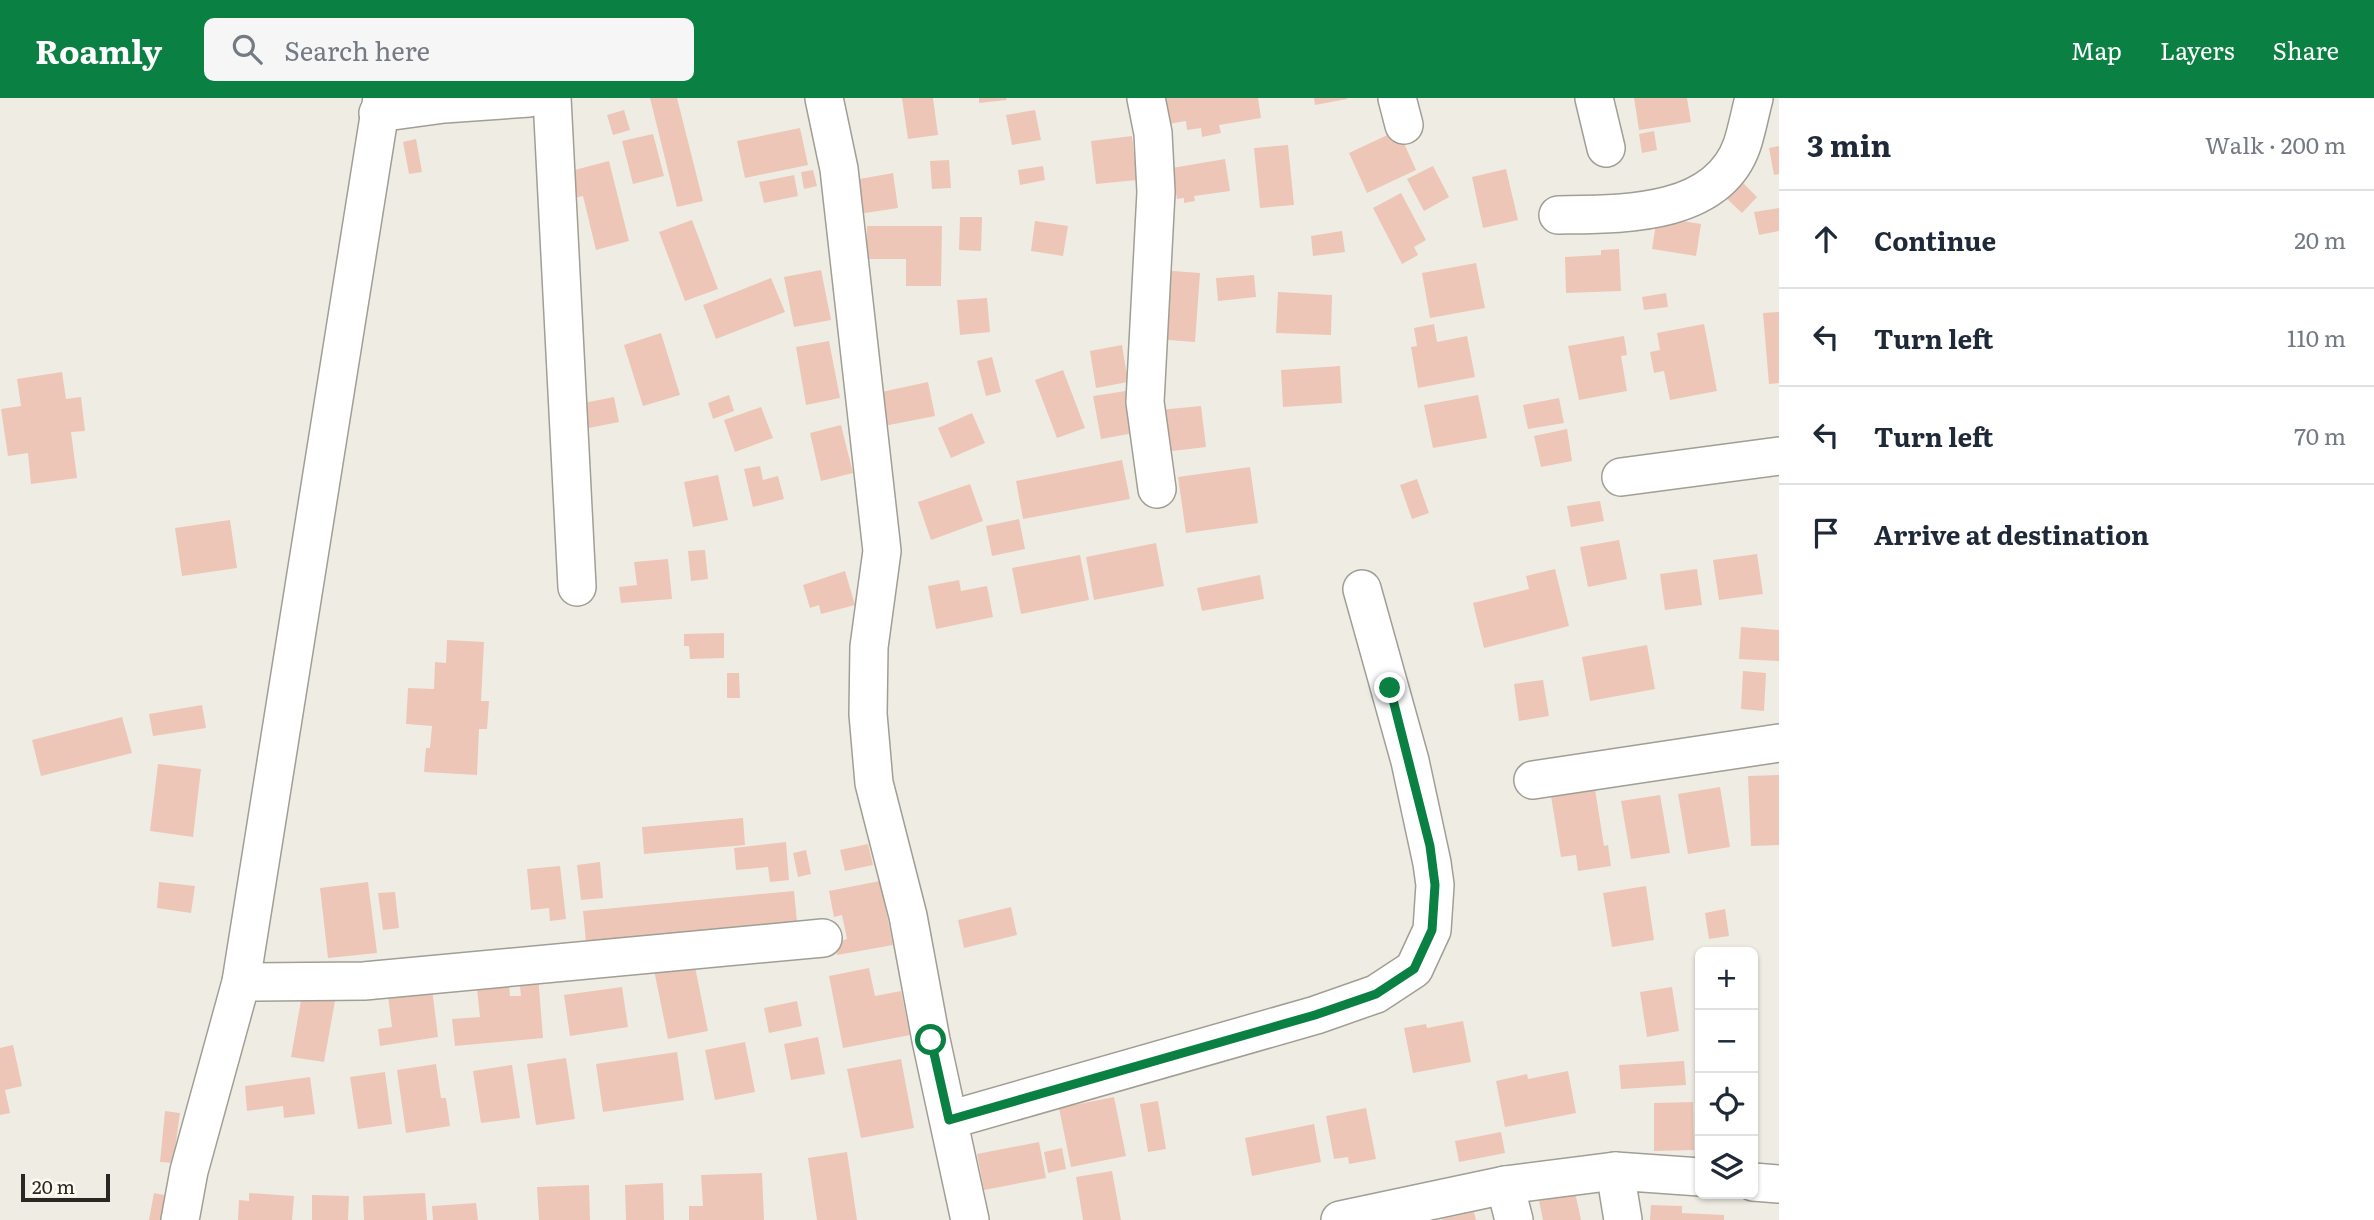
<!DOCTYPE html>
<meta charset="utf-8">
<style>
body{margin:0;font-family:Literata,serif;background:#f6f6f7;color:#1f2937}
.controls{position:absolute;right:21px;bottom:21px;display:grid;overflow:hidden;border-radius:10px;box-shadow:0 2px 5px #0004}
.controls button{width:63px;height:63px;display:grid;place-items:center;padding:0;border:0;border-bottom:2px solid #e0e1e3;background:#fff;color:#1f2937;font:35px sans-serif}
.scale{position:absolute;left:21px;bottom:18px;width:89px;box-sizing:border-box;padding-left:7px;border:4px solid #282723;border-top:0;font-size:19px;line-height:24px;white-space:nowrap;color:#282723;-webkit-text-stroke:5px #fdfaf0;paint-order:stroke}
.stop{position:absolute;width:21px;height:21px;margin:-16px;border:5px solid #0b8043;border-radius:50%;background:#fff}
.stop.end{background:#0b8043;border-color:#fff;box-shadow:0 2px 7px #0008}
.list{margin:0;padding:0;list-style:none}
h2{display:flex;justify-content:space-between;align-items:center;height:91px;margin:0;padding:0 28px;font-size:30px}
h2 small{font-size:23px;font-weight:400;color:#747a83}
.list li{display:grid;grid-template-columns:46px 1fr auto;gap:21px;align-items:center;box-sizing:border-box;height:98px;padding:0 28px;border-top:2px solid #e0e1e3}
.list b{display:block;font-size:26px;white-space:nowrap}
.list em{font-size:23px;font-style:normal;color:#747a83}
.icon{flex:none;width:38px;height:38px;fill:none;stroke:currentColor;stroke-width:2;stroke-linecap:round;stroke-linejoin:round}
.map{position:relative;flex:none;width:1779px;height:1122px;overflow:hidden}
header{display:flex;align-items:center;gap:42px;box-sizing:border-box;height:98px;padding:0 35px;background:#0b8043;color:#fff}
header strong{font-size:33px}
nav{display:flex;gap:38px;margin-inline-start:auto;font-size:24px}
.search{width:490px;height:63px;background:#f6f6f7;display:flex;align-items:center;gap:18px;box-sizing:border-box;padding:0 24px;border-radius:10px;color:#747a83;font-size:26px}
main{display:flex}
aside{flex:1;background:#fff}
.map>svg:first-child{display:block}
.building{fill:#edc6b7}
.lines{fill:none;stroke-linecap:round;stroke-linejoin:round}
.minor-casing{stroke:#a09e95;stroke-width:40}
.minor{stroke:#fff;stroke-width:37}
.route{stroke:#0b8043;stroke-width:9}
</style>
<header>
<strong>Roamly</strong>
<div class="search"><svg class="icon" aria-label="search" viewBox="0 0 24 24"><circle cx="10" cy="10" r="6"/><path d="M15 15l6 6"/></svg>Search here</div>
<nav><a>Map</a><a>Layers</a><a>Share</a></nav>
</header>
<main>
<div class="map">
<svg width="1779" height="1122" viewBox="0 0 1779 1122">
<rect width="100%" height="100%" fill="#efede3"/>
<g class="building">
<path d="M 650,0 L 677,0 L 703,103 L 677,109 Z"/>
<path d="M 902,0 L 933,0 L 938,37 L 908,41 Z"/>
<path d="M 979,0 L 1006,0 L 1007,2 L 979,5 Z"/>
<path d="M 1164,0 L 1258,0 L 1261,20 L 1219,27 L 1221,35 L 1202,39 L 1201,30 L 1187,32 L 1186,23 L 1168,26 Z"/>
<path d="M 1314,0 L 1347,0 L 1347,1 L 1315,7 Z"/>
<path d="M 1634,0 L 1687,0 L 1691,24 L 1639,32 Z"/>
<path d="M 624,12 L 630,32 L 613,37 L 607,17 Z"/>
<path d="M 1035,12 L 1041,42 L 1012,47 L 1006,17 Z"/>
<path d="M 800,30 L 808,67 L 745,80 L 737,43 Z"/>
<path d="M 1398,32 L 1416,72 L 1367,95 L 1349,55 Z"/>
<path d="M 1654,33 L 1657,52 L 1642,55 L 1639,36 Z"/>
<path d="M 653,36 L 664,78 L 633,86 L 622,43 Z"/>
<path d="M 1132,38 L 1137,82 L 1096,86 L 1091,43 Z"/>
<path d="M 416,41 L 422,74 L 409,76 L 403,44 Z"/>
<path d="M 1288,47 L 1294,107 L 1260,110 L 1254,50 Z"/>
<path d="M 1779,48 L 1779,76 L 1774,77 L 1769,50 Z"/>
<path d="M 1225,61 L 1230,93 L 1194,98 L 1195,103 L 1184,105 L 1184,100 L 1177,101 L 1172,70 Z"/>
<path d="M 949,62 L 951,90 L 932,91 L 930,63 Z"/>
<path d="M 609,63 L 629,143 L 596,152 L 583,98 L 573,100 L 567,74 Z"/>
<path d="M 1043,68 L 1045,82 L 1020,87 L 1018,72 Z"/>
<path d="M 1433,68 L 1449,99 L 1424,113 L 1407,81 Z"/>
<path d="M 1506,71 L 1518,122 L 1483,130 L 1472,79 Z"/>
<path d="M 813,72 L 817,88 L 804,91 L 801,74 Z"/>
<path d="M 893,75 L 898,110 L 859,116 L 854,82 Z"/>
<path d="M 794,77 L 798,98 L 764,105 L 759,84 Z"/>
<path d="M 1738,80 L 1757,99 L 1742,115 L 1722,96 Z"/>
<path d="M 1401,95 L 1426,142 L 1414,149 L 1418,157 L 1402,166 L 1373,110 Z"/>
<path d="M 1779,110 L 1779,133 L 1759,137 L 1754,114 Z"/>
<path d="M 960,119 L 982,119 L 981,153 L 959,152 Z"/>
<path d="M 1657,119 L 1701,126 L 1696,158 L 1652,151 Z"/>
<path d="M 692,122 L 718,191 L 685,203 L 659,134 Z"/>
<path d="M 1035,123 L 1068,128 L 1063,158 L 1031,153 Z"/>
<path d="M 867,128 L 942,128 L 941,188 L 906,188 L 906,161 L 867,161 Z"/>
<path d="M 1342,133 L 1345,154 L 1313,158 L 1311,138 Z"/>
<path d="M 1619,151 L 1621,193 L 1566,195 L 1565,159 L 1601,157 L 1601,152 Z"/>
<path d="M 1476,165 L 1485,210 L 1430,220 L 1422,175 Z"/>
<path d="M 821,172 L 831,222 L 794,229 L 784,179 Z"/>
<path d="M 1160,172 L 1200,175 L 1195,244 L 1155,241 Z"/>
<path d="M 1254,177 L 1256,199 L 1218,203 L 1216,180 Z"/>
<path d="M 771,180 L 785,214 L 716,241 L 703,207 Z"/>
<path d="M 1278,194 L 1332,197 L 1331,237 L 1276,235 Z"/>
<path d="M 1666,195 L 1668,209 L 1644,212 L 1642,199 Z"/>
<path d="M 987,200 L 990,234 L 960,237 L 957,202 Z"/>
<path d="M 1779,214 L 1779,285 L 1769,286 L 1763,215 Z"/>
<path d="M 1434,226 L 1437,244 L 1467,238 L 1475,279 L 1418,290 L 1411,249 L 1417,248 L 1414,230 Z"/>
<path d="M 1704,226 L 1717,293 L 1670,302 L 1664,273 L 1654,275 L 1650,254 L 1660,252 L 1657,235 Z"/>
<path d="M 661,235 L 680,297 L 643,308 L 624,247 Z"/>
<path d="M 1624,238 L 1627,257 L 1621,258 L 1627,293 L 1579,302 L 1568,248 Z"/>
<path d="M 829,243 L 840,300 L 806,307 L 796,249 Z"/>
<path d="M 1122,247 L 1128,284 L 1096,290 L 1090,253 Z"/>
<path d="M 992,259 L 1001,294 L 986,298 L 977,263 Z"/>
<path d="M 1340,268 L 1342,305 L 1283,309 L 1281,272 Z"/>
<path d="M 1063,272 L 1085,330 L 1057,340 L 1035,282 Z"/>
<path d="M 62,274 L 66,301 L 81,299 L 85,333 L 71,334 L 77,380 L 31,386 L 28,355 L 8,358 L 1,311 L 21,308 L 17,281 Z"/>
<path d="M 928,284 L 935,318 L 879,329 L 872,296 Z"/>
<path d="M 1126,293 L 1134,335 L 1101,341 L 1093,298 Z"/>
<path d="M 729,297 L 734,313 L 713,321 L 708,305 Z"/>
<path d="M 1478,297 L 1487,340 L 1433,350 L 1424,307 Z"/>
<path d="M 614,299 L 619,324 L 579,332 L 574,307 Z"/>
<path d="M 1559,300 L 1564,325 L 1528,331 L 1523,307 Z"/>
<path d="M 1201,308 L 1206,349 L 1164,354 L 1159,312 Z"/>
<path d="M 761,309 L 773,340 L 735,354 L 724,322 Z"/>
<path d="M 972,315 L 985,345 L 951,360 L 938,330 Z"/>
<path d="M 841,327 L 853,375 L 821,383 L 810,335 Z"/>
<path d="M 1567,331 L 1572,363 L 1541,369 L 1534,338 Z"/>
<path d="M 1122,362 L 1130,401 L 1023,421 L 1016,383 Z"/>
<path d="M 760,368 L 763,382 L 778,378 L 784,401 L 753,409 L 744,371 Z"/>
<path d="M 1250,369 L 1258,425 L 1186,435 L 1178,379 Z"/>
<path d="M 718,377 L 728,422 L 693,429 L 684,384 Z"/>
<path d="M 1417,381 L 1429,415 L 1412,421 L 1400,387 Z"/>
<path d="M 970,386 L 983,423 L 931,442 L 918,404 Z"/>
<path d="M 1600,403 L 1604,423 L 1571,429 L 1567,408 Z"/>
<path d="M 1019,421 L 1025,451 L 992,458 L 986,428 Z"/>
<path d="M 230,422 L 237,470 L 182,478 L 175,430 Z"/>
<path d="M 1619,442 L 1627,481 L 1588,489 L 1580,449 Z"/>
<path d="M 1156,445 L 1164,488 L 1094,502 L 1086,459 Z"/>
<path d="M 705,452 L 708,481 L 691,483 L 688,453 Z"/>
<path d="M 1757,456 L 1763,496 L 1719,502 L 1713,462 Z"/>
<path d="M 1080,457 L 1089,502 L 1021,516 L 1012,470 Z"/>
<path d="M 668,461 L 672,501 L 621,505 L 619,489 L 637,487 L 634,464 Z"/>
<path d="M 1555,471 L 1569,528 L 1484,550 L 1473,505 L 1529,491 L 1526,478 Z"/>
<path d="M 1697,471 L 1702,507 L 1665,512 L 1660,476 Z"/>
<path d="M 845,473 L 855,507 L 821,516 L 819,507 L 810,510 L 803,487 Z"/>
<path d="M 1260,477 L 1264,501 L 1202,513 L 1197,490 Z"/>
<path d="M 959,482 L 961,493 L 987,488 L 993,519 L 936,531 L 928,488 Z"/>
<path d="M 1741,529 L 1779,532 L 1779,563 L 1739,561 Z"/>
<path d="M 724,535 L 724,560 L 690,561 L 689,548 L 684,548 L 684,536 Z"/>
<path d="M 447,542 L 484,544 L 481,603 L 489,603 L 487,631 L 479,631 L 477,677 L 424,674 L 426,650 L 430,650 L 432,628 L 406,626 L 408,590 L 434,591 L 435,564 L 446,565 Z"/>
<path d="M 1647,547 L 1655,591 L 1590,603 L 1582,559 Z"/>
<path d="M 1743,573 L 1766,575 L 1764,613 L 1741,611 Z"/>
<path d="M 727,575 L 739,575 L 740,600 L 727,600 Z"/>
<path d="M 1543,582 L 1549,618 L 1519,623 L 1514,586 Z"/>
<path d="M 202,607 L 206,630 L 153,638 L 149,616 Z"/>
<path d="M 122,619 L 132,655 L 41,678 L 32,642 Z"/>
<path d="M 158,666 L 201,671 L 193,739 L 150,733 Z"/>
<path d="M 1779,677 L 1779,747 L 1751,748 L 1748,678 Z"/>
<path d="M 1720,689 L 1730,749 L 1688,756 L 1678,696 Z"/>
<path d="M 1595,691 L 1604,748 L 1608,747 L 1611,768 L 1578,773 L 1576,757 L 1561,759 L 1551,698 Z"/>
<path d="M 1660,697 L 1670,755 L 1631,761 L 1621,703 Z"/>
<path d="M 743,720 L 745,747 L 644,756 L 642,729 Z"/>
<path d="M 786,744 L 789,782 L 770,784 L 768,769 L 736,772 L 734,750 Z"/>
<path d="M 868,746 L 873,767 L 845,773 L 840,752 Z"/>
<path d="M 806,752 L 811,776 L 798,779 L 793,755 Z"/>
<path d="M 600,764 L 603,800 L 581,802 L 577,767 Z"/>
<path d="M 560,768 L 566,821 L 550,823 L 549,810 L 531,812 L 527,771 Z"/>
<path d="M 880,783 L 893,847 L 837,857 L 835,844 L 847,841 L 842,817 L 834,819 L 829,793 Z"/>
<path d="M 159,784 L 195,788 L 191,815 L 157,810 Z"/>
<path d="M 368,784 L 377,855 L 328,860 L 320,790 Z"/>
<path d="M 1646,788 L 1654,842 L 1612,849 L 1603,795 Z"/>
<path d="M 794,793 L 797,824 L 586,844 L 583,813 Z"/>
<path d="M 395,794 L 399,830 L 383,832 L 378,795 Z"/>
<path d="M 1011,809 L 1017,837 L 964,850 L 958,822 Z"/>
<path d="M 1725,811 L 1729,838 L 1709,841 L 1705,815 Z"/>
<path d="M 693,859 L 708,933 L 668,941 L 653,867 Z"/>
<path d="M 869,870 L 875,898 L 901,893 L 910,937 L 843,950 L 829,878 Z"/>
<path d="M 538,877 L 543,940 L 455,948 L 452,921 L 480,919 L 477,891 L 509,888 L 510,898 L 521,898 L 519,879 Z"/>
<path d="M 622,889 L 628,929 L 570,938 L 564,897 Z"/>
<path d="M 1672,889 L 1679,933 L 1647,939 L 1640,894 Z"/>
<path d="M 432,891 L 438,939 L 380,948 L 378,931 L 392,929 L 388,898 Z"/>
<path d="M 302,897 L 335,903 L 324,964 L 291,959 Z"/>
<path d="M 797,903 L 802,928 L 769,935 L 764,910 Z"/>
<path d="M 1463,923 L 1471,964 L 1413,975 L 1404,930 L 1426,926 L 1427,930 Z"/>
<path d="M 818,939 L 825,976 L 791,982 L 784,946 Z"/>
<path d="M 745,944 L 755,994 L 715,1002 L 705,952 Z"/>
<path d="M 13,947 L 22,988 L 5,992 L 10,1015 L 0,1017 L 0,950 Z"/>
<path d="M 677,954 L 684,1002 L 603,1014 L 596,966 Z"/>
<path d="M 566,960 L 575,1021 L 536,1027 L 527,966 Z"/>
<path d="M 901,961 L 914,1030 L 861,1040 L 847,971 Z"/>
<path d="M 1684,963 L 1686,987 L 1621,991 L 1619,967 Z"/>
<path d="M 436,966 L 441,1000 L 446,1000 L 450,1028 L 406,1035 L 397,972 Z"/>
<path d="M 512,967 L 520,1020 L 481,1025 L 473,973 Z"/>
<path d="M 1568,973 L 1576,1015 L 1505,1029 L 1496,983 L 1527,976 L 1528,981 Z"/>
<path d="M 385,974 L 392,1026 L 358,1031 L 350,979 Z"/>
<path d="M 310,979 L 315,1016 L 284,1020 L 283,1008 L 247,1013 L 245,988 Z"/>
<path d="M 1114,999 L 1126,1058 L 1071,1069 L 1059,1010 Z"/>
<path d="M 1158,1003 L 1166,1051 L 1148,1054 L 1140,1006 Z"/>
<path d="M 1693,1004 L 1694,1052 L 1654,1053 L 1654,1005 Z"/>
<path d="M 1366,1010 L 1376,1061 L 1349,1066 L 1348,1059 L 1334,1061 L 1326,1018 Z"/>
<path d="M 165,1013 L 180,1015 L 173,1065 L 160,1064 Z"/>
<path d="M 1314,1026 L 1321,1064 L 1252,1078 L 1245,1040 Z"/>
<path d="M 1501,1034 L 1505,1055 L 1459,1064 L 1455,1043 Z"/>
<path d="M 1039,1044 L 1046,1080 L 984,1092 L 977,1056 Z"/>
<path d="M 1062,1050 L 1066,1071 L 1048,1075 L 1044,1054 Z"/>
<path d="M 847,1054 L 857,1122 L 817,1122 L 808,1060 Z"/>
<path d="M 1112,1073 L 1121,1122 L 1083,1122 L 1076,1079 Z"/>
<path d="M 762,1075 L 764,1122 L 689,1122 L 689,1108 L 703,1108 L 701,1077 Z"/>
<path d="M 663,1085 L 664,1122 L 626,1122 L 625,1087 Z"/>
<path d="M 589,1087 L 590,1122 L 539,1122 L 537,1089 Z"/>
<path d="M 1575,1094 L 1581,1122 L 1543,1122 L 1539,1103 Z"/>
<path d="M 154,1095 L 170,1098 L 166,1122 L 149,1122 Z"/>
<path d="M 249,1095 L 294,1098 L 292,1122 L 238,1122 L 239,1102 L 249,1103 Z"/>
<path d="M 425,1095 L 427,1122 L 364,1122 L 363,1098 Z"/>
<path d="M 312,1097 L 349,1098 L 348,1122 L 312,1122 Z"/>
<path d="M 476,1105 L 478,1122 L 433,1122 L 432,1108 Z"/>
<path d="M 1651,1107 L 1682,1108 L 1682,1115 L 1724,1117 L 1724,1122 L 1650,1122 Z"/>
<path d="M 1474,1114 L 1476,1122 L 1442,1122 L 1442,1121 Z"/>
</g>
<g class="lines">
<g class="minor-casing">
<g id="minor">
<path d="M 552,0 L 577,489"/>
<path d="M 824,0 L 839,71 L 882,453 L 869,549 L 868,616 L 874,685 L 908,818 L 931,942 L 970,1122"/>
<path d="M 1146,0 L 1153,35 L 1156,94 L 1145,304 L 1157,391"/>
<path d="M 1397,0 L 1404,27"/>
<path d="M 1594,0 L 1606,50"/>
<path d="M 378,15 L 444,6 L 529,0"/>
<path d="M 1558,117 C 1620,116 1717,119 1742,47 C 1747,32 1750,15 1754,0"/>
<path d="M 1621,379 L 1779,358"/>
<path d="M 1533,682 L 1779,645"/>
<path d="M 241,884 L 364,883 L 823,840"/>
<path d="M 949,1022 L 1316,917 L 1376,896 L 1414,871 L 1432,832 L 1435,787 L 1432,765 L 1410,663 L 1362,491"/>
<path d="M 1753,1084 L 1779,1086"/>
<path d="M 1505,1087 L 1514,1122"/>
<path d="M 180,1122 L 189,1073 L 241,884 L 382,0"/>
<path d="M 1340,1122 L 1505,1087 L 1615,1073"/>
<path d="M 1623,1122 L 1615,1073 L 1700,1079"/>
</g>
</g>
<use href="#minor" class="minor"/>
</g>
<g class="lines">
<path class="route" d="M 931,942 L 949,1022 L 1315,917 L 1376,896 L 1414,871 L 1432,832 L 1435,787 L 1430,748 L 1390,590"/>
</g>
</svg>
<div class="controls">
<button>+</button>
<button>−</button>
<button><svg class="icon" aria-label="locate" viewBox="0 0 24 24"><circle cx="12" cy="12" r="6"/><path d="M12 2v4M12 18v4M2 12h4M18 12h4"/></svg></button>
<button><svg class="icon" aria-label="layers" viewBox="0 0 24 24"><path d="M12 4l9 5-9 5-9-5zM3 14l9 5 9-5"/></svg></button>
</div>
<div class="scale">20 m</div>
<div class="stop" style="left:931px;top:942px"></div>
<div class="stop end" style="left:1390px;top:590px"></div>
</div>
<aside>
<h2>3 min<small>Walk · 200 m</small></h2>
<ul class="list">
<li><svg class="icon" aria-label="ahead" viewBox="0 0 24 24"><path d="M12 20V5M6 11l6-6 6 6"/></svg><div><b>Continue</b></div><em>20 m</em></li>
<li><svg class="icon" aria-label="left" viewBox="0 0 24 24"><path d="M17 20v-9H6M10 6l-5 5 5 5"/></svg><div><b>Turn left</b></div><em>110 m</em></li>
<li><svg class="icon" aria-label="left" viewBox="0 0 24 24"><path d="M17 20v-9H6M10 6l-5 5 5 5"/></svg><div><b>Turn left</b></div><em>70 m</em></li>
<li><svg class="icon" aria-label="arrive" viewBox="0 0 24 24"><path d="M6 21V4h12l-3 4 3 4H6"/></svg><div><b>Arrive at destination</b></div></li>
</ul>
</aside>
</main>
